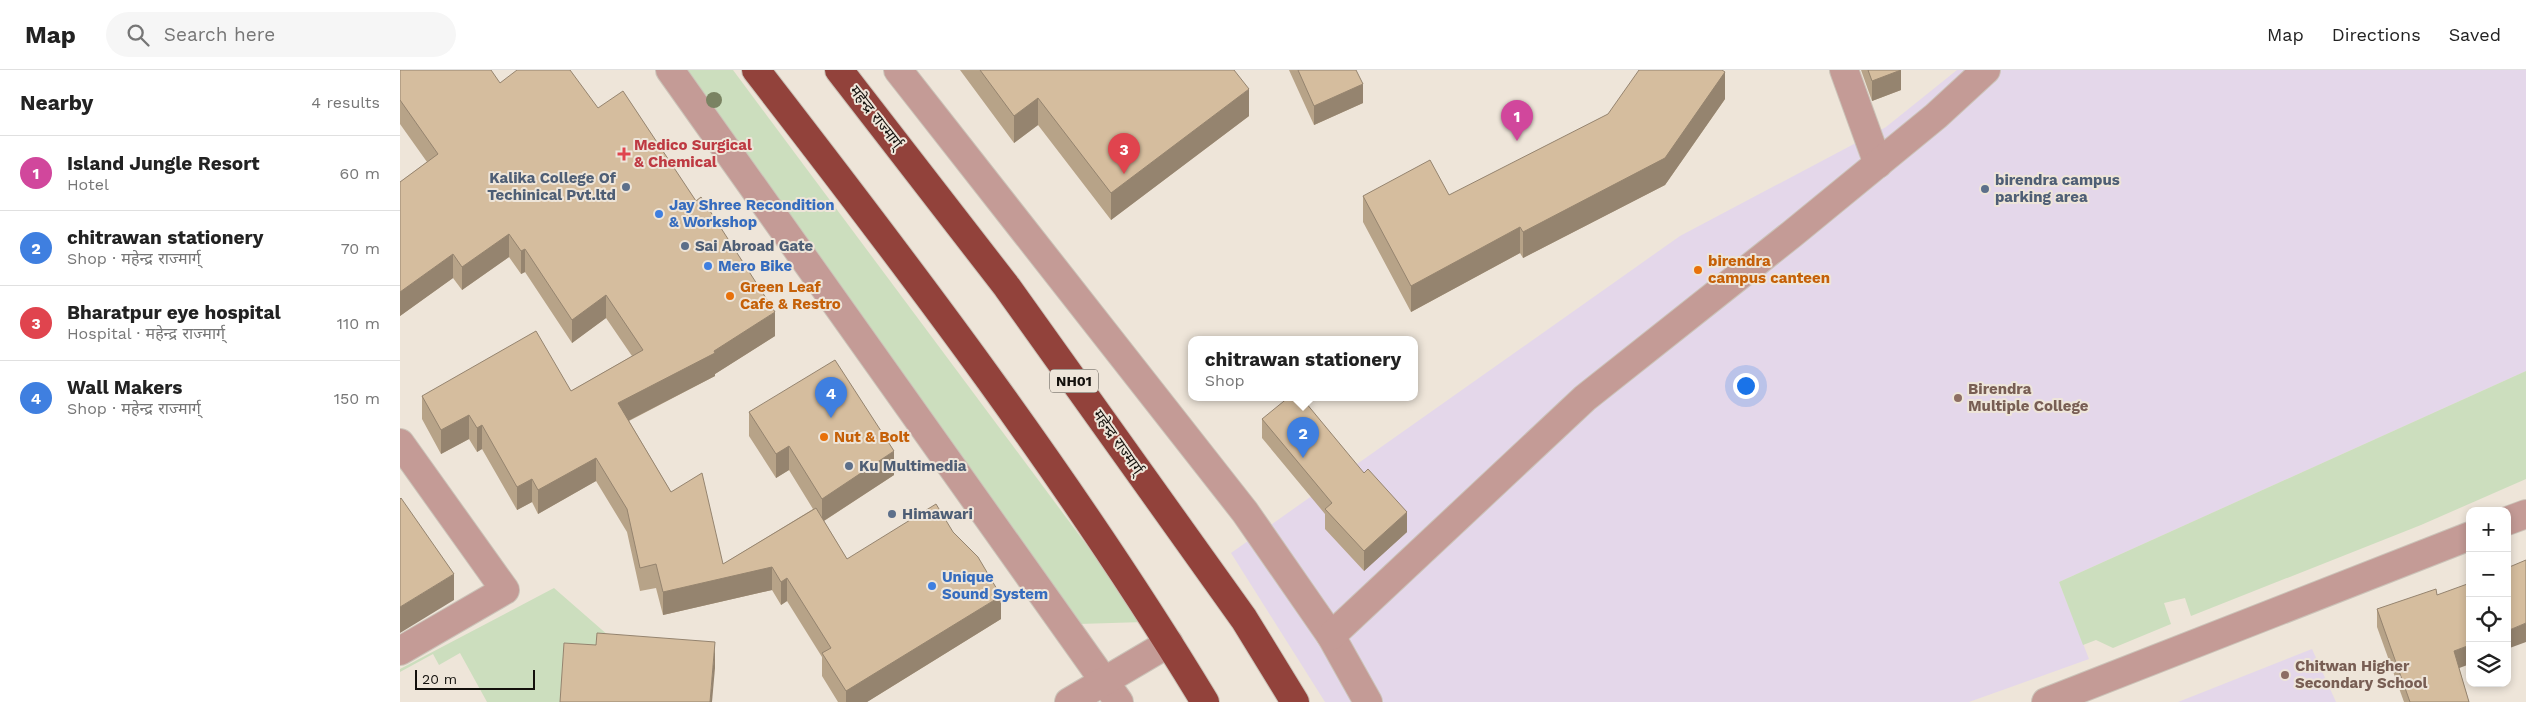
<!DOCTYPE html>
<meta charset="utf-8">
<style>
body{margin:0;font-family:"Work Sans","Noto Sans Devanagari",sans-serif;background:#f6f6f6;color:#222}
.controls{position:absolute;right:15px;bottom:15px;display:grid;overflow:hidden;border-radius:10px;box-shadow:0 2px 8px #0003}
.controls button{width:45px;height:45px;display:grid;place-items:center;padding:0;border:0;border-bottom:1px solid #e0e0e0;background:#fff;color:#222;font:25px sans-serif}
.scale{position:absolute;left:15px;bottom:12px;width:120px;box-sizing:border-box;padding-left:5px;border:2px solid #13100c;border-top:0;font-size:14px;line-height:18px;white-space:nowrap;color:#13100c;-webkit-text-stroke:4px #eee5d9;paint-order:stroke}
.you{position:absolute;left:1345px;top:315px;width:18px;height:18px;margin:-12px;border:4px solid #fff;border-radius:50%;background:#1a73e8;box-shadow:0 0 0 8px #1a73e833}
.badge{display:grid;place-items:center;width:32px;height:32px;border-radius:50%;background:#324abb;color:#fff;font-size:16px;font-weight:700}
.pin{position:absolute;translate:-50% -41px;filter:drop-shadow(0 1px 2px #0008)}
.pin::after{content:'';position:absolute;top:26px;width:18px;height:15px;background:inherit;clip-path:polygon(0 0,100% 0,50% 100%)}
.popup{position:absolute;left:788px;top:266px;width:230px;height:65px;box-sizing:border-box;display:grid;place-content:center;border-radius:10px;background:#fff;filter:drop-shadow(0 1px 4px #0005);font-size:16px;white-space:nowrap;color:#767676}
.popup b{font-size:19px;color:#222}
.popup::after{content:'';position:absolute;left:50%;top:100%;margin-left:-10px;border:10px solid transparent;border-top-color:#fff}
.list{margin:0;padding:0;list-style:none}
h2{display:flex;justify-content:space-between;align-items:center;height:65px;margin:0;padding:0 20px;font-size:21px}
h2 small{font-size:16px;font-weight:400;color:#767676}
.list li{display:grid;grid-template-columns:32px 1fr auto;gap:15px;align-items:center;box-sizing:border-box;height:75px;padding:0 20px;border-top:1px solid #e0e0e0}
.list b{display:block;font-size:19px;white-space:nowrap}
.list p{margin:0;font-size:16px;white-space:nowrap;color:#767676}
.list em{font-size:16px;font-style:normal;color:#767676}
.icon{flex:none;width:28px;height:28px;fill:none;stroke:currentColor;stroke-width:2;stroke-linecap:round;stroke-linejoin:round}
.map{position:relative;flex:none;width:2126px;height:632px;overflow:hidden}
header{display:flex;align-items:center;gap:30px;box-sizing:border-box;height:70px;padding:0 25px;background:#fff;border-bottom:1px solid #e0e0e0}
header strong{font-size:24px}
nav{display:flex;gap:28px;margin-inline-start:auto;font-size:18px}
.search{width:350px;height:45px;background:#f6f6f6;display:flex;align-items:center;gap:12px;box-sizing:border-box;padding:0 18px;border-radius:28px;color:#767676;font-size:19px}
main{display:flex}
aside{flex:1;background:#fff}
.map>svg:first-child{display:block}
.education{fill:#e4d7ea}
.green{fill:#ccdebe}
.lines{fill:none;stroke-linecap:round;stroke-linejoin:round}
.minor-casing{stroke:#cbc3b8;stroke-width:30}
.highway-casing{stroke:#cbc3b8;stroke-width:30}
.minor{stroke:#c49b96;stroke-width:28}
.highway{stroke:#92423b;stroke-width:28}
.tree{fill:#7a8362}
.wall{fill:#b7a388}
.shaded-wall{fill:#95846f}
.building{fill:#d5bd9e;stroke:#95846f}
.health-dot{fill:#e0444e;stroke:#eee5d9;stroke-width:2}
.service-dot{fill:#5c6f8a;stroke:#eee5d9;stroke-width:2}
.shop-dot{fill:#3f7fe0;stroke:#eee5d9;stroke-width:2}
.food-dot{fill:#e8710a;stroke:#eee5d9;stroke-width:2}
.education-dot{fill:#8d6e63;stroke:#eee5d9;stroke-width:2}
.labels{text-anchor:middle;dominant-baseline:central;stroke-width:4;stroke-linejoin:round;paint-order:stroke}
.shield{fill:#eee5d9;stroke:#55504a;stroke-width:1}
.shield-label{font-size:14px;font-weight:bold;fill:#13100c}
.street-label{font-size:15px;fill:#13100c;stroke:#eee5d9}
.health-label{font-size:15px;font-weight:bold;fill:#be3a42;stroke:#eee5d9;text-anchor:start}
.service-label{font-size:15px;font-weight:bold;fill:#4e5e75;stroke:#eee5d9;text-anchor:start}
.shop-label{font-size:15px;font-weight:bold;fill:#366cbe;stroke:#eee5d9;text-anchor:start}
.food-label{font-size:15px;font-weight:bold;fill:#c56008;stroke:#eee5d9;text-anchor:start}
.education-label{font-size:15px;font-weight:bold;fill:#785e54;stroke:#eee5d9;text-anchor:start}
</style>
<header>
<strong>Map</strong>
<div class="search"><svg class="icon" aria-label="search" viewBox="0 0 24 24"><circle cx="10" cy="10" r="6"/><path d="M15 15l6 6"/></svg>Search here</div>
<nav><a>Map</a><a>Directions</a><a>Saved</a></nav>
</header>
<main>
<aside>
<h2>Nearby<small>4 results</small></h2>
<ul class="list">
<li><span class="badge" style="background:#d1479c">1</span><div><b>Island Jungle Resort</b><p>Hotel</p></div><em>60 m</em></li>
<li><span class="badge" style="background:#3f7fe0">2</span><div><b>chitrawan stationery</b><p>Shop · महेन्द्र राज्मार्ग्</p></div><em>70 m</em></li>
<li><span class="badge" style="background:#e0444e">3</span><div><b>Bharatpur eye hospital</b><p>Hospital · महेन्द्र राज्मार्ग्</p></div><em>110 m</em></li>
<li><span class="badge" style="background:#3f7fe0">4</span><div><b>Wall Makers</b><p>Shop · महेन्द्र राज्मार्ग्</p></div><em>150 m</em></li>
</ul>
</aside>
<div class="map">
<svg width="2126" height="632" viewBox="0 0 2126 632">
<rect width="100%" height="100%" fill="#eee5d9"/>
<g class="education">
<path d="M 1557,0 L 2126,0 L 2126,301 L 1659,512 L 1689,589 L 1569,632 L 925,632 L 831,483 L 1280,166 L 1486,57 Z"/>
<path d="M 1912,579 L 1936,632 L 1778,632 Z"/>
</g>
<g class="green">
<path d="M 272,0 L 333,0 L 744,552 L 679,554 Z"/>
<path d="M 2126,301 L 2126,409 L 2021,455 L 1791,546 L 1785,528 L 1764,533 L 1771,554 L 1713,578 L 1696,570 L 1683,575 L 1659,512 Z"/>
<path d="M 154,518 L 217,573 L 162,632 L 87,632 L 60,583 L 39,595 L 33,584 L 0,602 L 0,599 Z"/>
</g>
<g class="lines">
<g class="minor-casing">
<g id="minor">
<path d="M 270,0 L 719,632"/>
<path d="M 498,0 L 845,442 L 931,566 L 968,632"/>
<path d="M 1444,0 L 1478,94"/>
<path d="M 0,373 L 105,520 L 0,581"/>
<path d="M 2107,451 L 2126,444"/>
<path d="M 931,566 L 1185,328 L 1392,164 L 1536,46 L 1586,0"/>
<path d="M 669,632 L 769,573"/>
<path d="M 1646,632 L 2070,466"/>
</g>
</g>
<g class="highway-casing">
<g id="highway">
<path d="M 356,0 C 514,204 671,411 805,632"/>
<path d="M 439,0 L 607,217 L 844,549 L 895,632"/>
</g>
</g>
<use href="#minor" class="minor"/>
<use href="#highway" class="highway"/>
</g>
<circle class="tree" cx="314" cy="30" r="8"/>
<g class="wall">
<path d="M 0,0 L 100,13 L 198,38 L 375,266 L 315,304 L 315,306 L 229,351 L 271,422 L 323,494 L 413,439 L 389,400 L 376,408 L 349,366 L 349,342 L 494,405 L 424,451 L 447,489 L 601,549 L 467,632 L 438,632 L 422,606 L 422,587 L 387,531 L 381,535 L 372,520 L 263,545 L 256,518 L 240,521 L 227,462 L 196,411 L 138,444 L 132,432 L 117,440 L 82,379 L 77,382 L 69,369 L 41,384 L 22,349 L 22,326 L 171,321 L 232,286 L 206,248 L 172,273 L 125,202 L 121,204 L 109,187 L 62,220 L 53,208 L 0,246 L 0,112 L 27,92 L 0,54 Z"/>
<path d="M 560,0 L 834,0 L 849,46 L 711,150 L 638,55 L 614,73 Z"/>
<path d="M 889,0 L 956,0 L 963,33 L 914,55 Z"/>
<path d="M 1461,0 L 1501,0 L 1501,20 L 1472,31 Z"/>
<path d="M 1325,29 L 1265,115 L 1123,188 L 1120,183 L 1011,242 L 963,152 L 963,126 L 1049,125 Z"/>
<path d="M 862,349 L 1007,462 L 964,501 L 925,459 L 925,444 L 862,368 Z"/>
<path d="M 1977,539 L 2059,598 L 2069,632 L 2004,632 L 1977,557 Z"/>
</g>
<g class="shaded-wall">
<path d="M 1501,0 L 1501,20 L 1472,31 L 1472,11 Z"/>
<path d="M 1325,2 L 1325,29 L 1265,115 L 1123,188 L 1123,162 Z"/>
<path d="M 963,14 L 963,33 L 914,55 L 914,36 Z"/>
<path d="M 849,19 L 849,46 L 711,150 L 711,123 Z"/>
<path d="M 638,28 L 638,55 L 614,73 L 614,46 Z"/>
<path d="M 1120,157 L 1120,183 L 1011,242 L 1011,216 Z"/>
<path d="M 109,164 L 109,187 L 62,220 L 62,197 Z"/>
<path d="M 125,179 L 125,202 L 121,204 L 121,181 Z"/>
<path d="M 53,184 L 53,208 L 0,246 L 0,222 Z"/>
<path d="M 206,225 L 206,248 L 172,273 L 172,250 Z"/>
<path d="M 375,242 L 375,266 L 315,304 L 315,306 L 218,356 L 218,333 L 314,281 Z"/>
<path d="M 69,345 L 69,369 L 41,384 L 41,360 Z"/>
<path d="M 82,355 L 82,379 L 77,382 L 77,358 Z"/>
<path d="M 389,376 L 389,400 L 376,408 L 376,384 Z"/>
<path d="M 494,381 L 494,405 L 422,452 L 422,429 Z"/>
<path d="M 196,388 L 196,411 L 138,444 L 138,420 Z"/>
<path d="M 132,409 L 132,432 L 117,440 L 117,417 Z"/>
<path d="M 1007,442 L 1007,462 L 964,501 L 964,481 Z"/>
<path d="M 372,497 L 372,520 L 263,545 L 263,522 Z"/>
<path d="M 54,504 L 54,530 L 0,563 L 0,537 Z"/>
<path d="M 387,508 L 387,531 L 381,535 L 381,512 Z"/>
<path d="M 601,526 L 601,549 L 467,632 L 446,632 L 446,621 Z"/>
<path d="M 2126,553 L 2126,572 L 2107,579 L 2107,561 Z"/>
<path d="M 315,572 L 315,598 L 312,632 L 310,632 Z"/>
<path d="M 2070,575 L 2070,594 L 2054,600 L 2054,581 Z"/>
</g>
<g class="building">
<path d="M 0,0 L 91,0 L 100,13 L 117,0 L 170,0 L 198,38 L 223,21 L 296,131 L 301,127 L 375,242 L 314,281 L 315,283 L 218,333 L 271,422 L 302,403 L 323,494 L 416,438 L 447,489 L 536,434 L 553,462 L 578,487 L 601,526 L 446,621 L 422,583 L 431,578 L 387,508 L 381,512 L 372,497 L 263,522 L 256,494 L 240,498 L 227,439 L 196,388 L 138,420 L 132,409 L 117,417 L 82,355 L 77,358 L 69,345 L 41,360 L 22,326 L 136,261 L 171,321 L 243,280 L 206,225 L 172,250 L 125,179 L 121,181 L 109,164 L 62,197 L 53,184 L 0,222 L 0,112 L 38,84 L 0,30 Z"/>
<path d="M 580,0 L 834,0 L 849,19 L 711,123 L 638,28 L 614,46 Z"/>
<path d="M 898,0 L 956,0 L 963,14 L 914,36 Z"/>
<path d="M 1239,0 L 1322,0 L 1325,2 L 1265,88 L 1123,162 L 1120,157 L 1011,216 L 963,126 L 1030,90 L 1049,125 L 1208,44 Z"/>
<path d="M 1468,0 L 1501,0 L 1472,11 Z"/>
<path d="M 435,290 L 494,381 L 422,429 L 389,376 L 376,384 L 349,342 Z"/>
<path d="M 889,327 L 901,327 L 964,403 L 968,399 L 1007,442 L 964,481 L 925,439 L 932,433 L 862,349 Z"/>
<path d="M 1,428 L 54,504 L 0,537 L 0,429 Z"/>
<path d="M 2126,490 L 2126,553 L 2107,561 L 2107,498 Z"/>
<path d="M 2070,513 L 2070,575 L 2054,581 L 2069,632 L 2010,632 L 1977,539 L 2036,519 L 2037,525 Z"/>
<path d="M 197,563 L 315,572 L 310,632 L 160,632 L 164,573 L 196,575 Z"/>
</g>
<path class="health-dot" d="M221.5 76.5h5v5h5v5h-5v5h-5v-5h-5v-5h5z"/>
<g class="service-dot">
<circle cx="226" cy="117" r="5"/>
<circle cx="1585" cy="119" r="5"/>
<circle cx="285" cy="176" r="5"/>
<circle cx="449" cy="396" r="5"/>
<circle cx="492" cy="444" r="5"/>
</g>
<g class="shop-dot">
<circle cx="259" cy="144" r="5"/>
<circle cx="308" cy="196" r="5"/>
<circle cx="532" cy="516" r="5"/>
</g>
<g class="food-dot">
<circle cx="1298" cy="200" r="5"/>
<circle cx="330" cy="226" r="5"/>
<circle cx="424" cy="367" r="5"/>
</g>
<g class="education-dot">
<circle cx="1558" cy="328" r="5"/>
<circle cx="1885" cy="605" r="5"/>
</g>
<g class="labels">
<rect class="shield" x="650" y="299.5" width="48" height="23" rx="4"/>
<g class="shield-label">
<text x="674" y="311">NH01</text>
</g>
<g class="street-label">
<text transform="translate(476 47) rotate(52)">महेन्द्र राज्मार्ग्</text>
<text transform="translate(718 372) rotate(55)">महेन्द्र राज्मार्ग्</text>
</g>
<g class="health-label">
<text x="234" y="75">Medico Surgical<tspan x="234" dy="17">&amp; Chemical</tspan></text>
</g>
<g class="service-label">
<text x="216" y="108" text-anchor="end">Kalika College Of<tspan x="216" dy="17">Techinical Pvt.ltd</tspan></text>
<text x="1595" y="110">birendra campus<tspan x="1595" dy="17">parking area</tspan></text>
<text x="295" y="176">Sai Abroad Gate</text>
<text x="459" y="396">Ku Multimedia</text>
<text x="502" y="444">Himawari</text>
</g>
<g class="shop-label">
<text x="269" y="135">Jay Shree Recondition<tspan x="269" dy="17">&amp; Workshop</tspan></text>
<text x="318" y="196">Mero Bike</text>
<text x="542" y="507">Unique<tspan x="542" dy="17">Sound System</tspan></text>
</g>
<g class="food-label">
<text x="1308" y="191">birendra<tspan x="1308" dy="17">campus canteen</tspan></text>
<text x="340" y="217">Green Leaf<tspan x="340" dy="17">Cafe &amp; Restro</tspan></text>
<text x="434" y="367">Nut &amp; Bolt</text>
</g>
<g class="education-label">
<text x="1568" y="319">Birendra<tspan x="1568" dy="17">Multiple College</tspan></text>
<text x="1895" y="596">Chitwan Higher<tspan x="1895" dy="17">Secondary School</tspan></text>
</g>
</g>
</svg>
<div class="controls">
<button>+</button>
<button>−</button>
<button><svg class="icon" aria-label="locate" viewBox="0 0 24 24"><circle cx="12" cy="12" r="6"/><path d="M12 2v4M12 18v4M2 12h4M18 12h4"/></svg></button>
<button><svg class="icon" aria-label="layers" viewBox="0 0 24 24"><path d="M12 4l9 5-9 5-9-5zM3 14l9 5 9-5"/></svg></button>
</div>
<div class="scale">20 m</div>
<div class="you"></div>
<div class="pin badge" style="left:1117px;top:71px;background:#d1479c">1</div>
<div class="pin badge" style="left:903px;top:388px;background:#3f7fe0">2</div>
<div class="popup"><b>chitrawan stationery</b>Shop</div>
<div class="pin badge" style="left:724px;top:104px;background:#e0444e">3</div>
<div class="pin badge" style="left:431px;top:348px;background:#3f7fe0">4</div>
</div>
</main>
